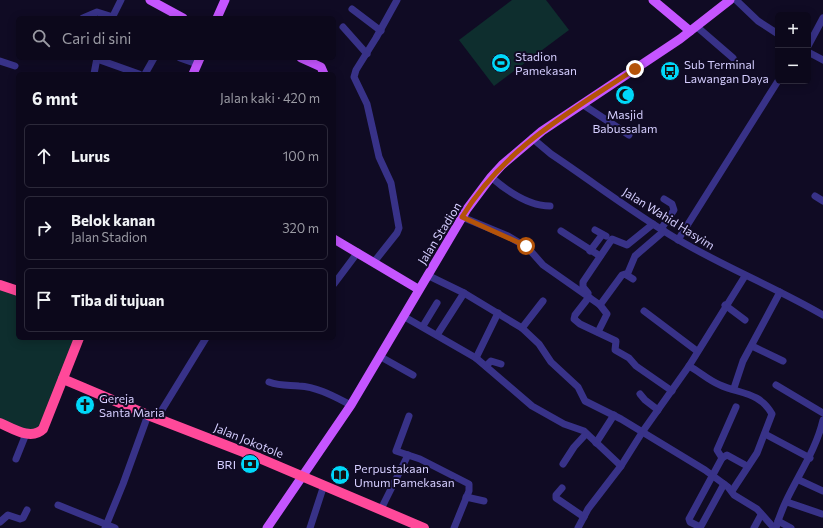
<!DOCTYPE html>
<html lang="id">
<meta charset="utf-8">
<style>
body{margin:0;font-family:Commissioner,sans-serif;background:#151124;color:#f1f3f6}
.controls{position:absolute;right:12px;top:12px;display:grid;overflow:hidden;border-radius:6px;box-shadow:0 2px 10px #0003}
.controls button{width:36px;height:36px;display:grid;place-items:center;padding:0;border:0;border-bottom:1px solid #2c293a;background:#0c081b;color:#f1f3f6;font:20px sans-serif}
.stop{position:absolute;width:12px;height:12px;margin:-9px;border:3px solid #b45309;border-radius:50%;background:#fff}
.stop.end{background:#b45309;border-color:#fff;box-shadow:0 1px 4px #0008}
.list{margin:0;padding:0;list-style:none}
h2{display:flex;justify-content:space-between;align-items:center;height:52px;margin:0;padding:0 16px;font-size:17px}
h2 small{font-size:13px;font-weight:400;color:#9a9aa3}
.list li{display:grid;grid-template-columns:26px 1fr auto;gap:12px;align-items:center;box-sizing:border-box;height:64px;margin:0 8px 8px;padding:0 8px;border:1px solid #2c293a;border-radius:6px}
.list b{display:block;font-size:15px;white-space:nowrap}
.list p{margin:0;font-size:13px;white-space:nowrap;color:#9a9aa3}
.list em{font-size:13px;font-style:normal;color:#9a9aa3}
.icon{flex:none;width:22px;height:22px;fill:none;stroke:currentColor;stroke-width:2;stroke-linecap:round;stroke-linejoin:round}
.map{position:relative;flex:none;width:823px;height:528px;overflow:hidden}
.search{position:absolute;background:#0c081b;box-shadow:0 2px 10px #0003;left:16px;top:16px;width:320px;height:44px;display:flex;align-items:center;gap:10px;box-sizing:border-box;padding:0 14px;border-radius:6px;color:#9a9aa3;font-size:15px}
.panel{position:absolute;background:#0c081b;box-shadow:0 2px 10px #0003;left:16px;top:72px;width:320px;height:268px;border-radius:6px}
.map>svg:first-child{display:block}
.green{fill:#0e2e2e}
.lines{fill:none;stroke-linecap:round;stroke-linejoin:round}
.minor{stroke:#383288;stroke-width:7}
.major{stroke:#c555ff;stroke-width:9}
.highway{stroke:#ff499a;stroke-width:10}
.route{stroke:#b45309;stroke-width:5}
.labels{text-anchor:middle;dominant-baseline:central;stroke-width:4;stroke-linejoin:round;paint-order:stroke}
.poi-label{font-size:12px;fill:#d5ceff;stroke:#100b24;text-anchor:start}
.street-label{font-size:12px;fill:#d5ceff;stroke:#100b24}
</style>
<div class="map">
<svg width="823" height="528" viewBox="0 0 823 528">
<rect width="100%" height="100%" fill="#100b24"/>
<g class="green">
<path d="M 512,0 L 546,0 L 569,30 L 494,86 L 459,40 Z"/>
<path d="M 0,285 L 18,293 L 18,338 L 76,338 L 41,425 L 35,430 L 30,430 L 0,421 Z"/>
</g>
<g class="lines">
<g class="minor">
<path d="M 736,0 L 758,21 L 778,34"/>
<path d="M 352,9 L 381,31"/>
<path d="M 83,18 L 97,12 L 113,17"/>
<path d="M 112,18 L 121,0"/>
<path d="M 696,26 L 733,58"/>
<path d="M 343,27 L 367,54"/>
<path d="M 808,46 L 823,18"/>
<path d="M 808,52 L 823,60"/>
<path d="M 180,58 L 197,64"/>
<path d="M 97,59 L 139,74"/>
<path d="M 0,61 L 15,66"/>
<path d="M 94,74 L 97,58"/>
<path d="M 145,74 L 154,58"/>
<path d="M 582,104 L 629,135"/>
<path d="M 532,138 L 551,154 C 593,182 633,213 677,239 C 724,267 775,287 823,315"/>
<path d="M 491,177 C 507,191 528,206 550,206"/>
<path d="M 815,196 L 823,201"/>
<path d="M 462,217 L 508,236 L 528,248 L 543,265 L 600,305 L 607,314 L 598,332"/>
<path d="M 661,229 L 674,210 L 672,204 L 664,199"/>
<path d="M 595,230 L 606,236"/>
<path d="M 561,231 L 600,256"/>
<path d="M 678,240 L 778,81"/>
<path d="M 590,251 L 602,235"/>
<path d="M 374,262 L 397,233 L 399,228 L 391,183 L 379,157 L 367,104 L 354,77 L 356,70 L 376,38 L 397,0"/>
<path d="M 427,275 L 464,293 L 522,328 L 539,344 L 551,362 L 578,387 L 585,401 L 621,419 L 705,470 L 728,487 L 734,495 L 757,509 L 774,528"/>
<path d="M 627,275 L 635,256 L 664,231"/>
<path d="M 334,284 L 358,252"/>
<path d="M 588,293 L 583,287 L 583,282 L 612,239 L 627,245 L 653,224"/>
<path d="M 589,297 L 575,315 L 574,319 L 580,324 L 616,341 L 615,350 L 629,358 L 636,366 L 672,391"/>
<path d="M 600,305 L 622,275 L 625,274 L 633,279"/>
<path d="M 725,305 L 745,320"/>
<path d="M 644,311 L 697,351"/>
<path d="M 403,316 L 476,358 L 532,406 L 564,424 L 584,431 L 621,466"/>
<path d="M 423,326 L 437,303"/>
<path d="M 522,328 L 543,301"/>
<path d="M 437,335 L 464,293"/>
<path d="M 752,346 L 783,361"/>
<path d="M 381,357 L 413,375"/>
<path d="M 476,358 L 498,313"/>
<path d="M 486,366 L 491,361 L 501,364"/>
<path d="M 689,366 C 700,372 708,380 720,385 C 740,394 760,392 772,414 L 757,453 L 732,491"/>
<path d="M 269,382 C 280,386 288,385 299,386 C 318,387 335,397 351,405"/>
<path d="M 776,385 L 823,413"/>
<path d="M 734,388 L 743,361 L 780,292"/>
<path d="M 640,394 L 645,400 L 658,410"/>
<path d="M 409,416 L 396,451 L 420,459 L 469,484 L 469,491 L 454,528"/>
<path d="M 157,418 L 206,338"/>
<path d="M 765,434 L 810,458"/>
<path d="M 596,443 L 614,415"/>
<path d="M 722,458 L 717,450 L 736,407"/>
<path d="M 16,459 L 26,434"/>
<path d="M 563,464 L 574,447 L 586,434"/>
<path d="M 799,480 L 823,491"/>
<path d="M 562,488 L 556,495 L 556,498 L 584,517"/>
<path d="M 466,497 L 484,501"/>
<path d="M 787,502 L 822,514"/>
<path d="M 58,505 L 115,528"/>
<path d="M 381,509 L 408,455"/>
<path d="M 778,521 L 791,528"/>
<path d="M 0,522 L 8,515 L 20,519 L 23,518 L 27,510"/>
<path d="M 700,527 L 690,522 L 689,519 L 722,458 L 727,455 L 747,466"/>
<path d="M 105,528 L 123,484 L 148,415"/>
<path d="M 310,528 L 324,485"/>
<path d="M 578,528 L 588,509 L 621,466 L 643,431 L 689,366 L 745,276"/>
<path d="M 700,528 L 724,484"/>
<path d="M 754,528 L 761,515"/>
<path d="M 776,528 C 786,490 814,459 823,420"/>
</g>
<g class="major">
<path d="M 150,0 L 183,18"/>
<path d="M 653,0 L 690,31"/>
<path d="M 217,18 L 225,0"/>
<path d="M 301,58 L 321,67 L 324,74"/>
<path d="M 193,74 L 200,58"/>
<path d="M 334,239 L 418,289"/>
<path d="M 267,528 L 351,405 L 467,209 L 491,177 L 502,165 L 542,131 L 680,39 L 730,0"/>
</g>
<g class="highway">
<path d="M 0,285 L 18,291"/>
<path d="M 63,379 L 148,415 L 259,458 L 424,528"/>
<path d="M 0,423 C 12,428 31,441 43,429 L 79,338"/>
</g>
</g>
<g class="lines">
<path class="route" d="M 526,246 L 462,217 C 505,147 569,113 635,69"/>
</g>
<defs>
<g id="stadium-disc" transform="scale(1)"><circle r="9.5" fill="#00d8f9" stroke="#100b24"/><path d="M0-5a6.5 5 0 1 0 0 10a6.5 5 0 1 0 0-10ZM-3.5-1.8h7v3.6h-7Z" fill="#111"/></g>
<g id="bus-disc" transform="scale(1)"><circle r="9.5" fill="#00d8f9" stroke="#100b24"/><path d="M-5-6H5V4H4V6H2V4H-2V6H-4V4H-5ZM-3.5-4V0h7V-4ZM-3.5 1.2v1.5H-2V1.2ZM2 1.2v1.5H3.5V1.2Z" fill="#111"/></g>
<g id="mosque-disc" transform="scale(1)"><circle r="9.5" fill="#00d8f9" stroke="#100b24"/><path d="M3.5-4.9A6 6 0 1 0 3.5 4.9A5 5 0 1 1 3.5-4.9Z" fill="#111"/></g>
<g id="church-disc" transform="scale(1)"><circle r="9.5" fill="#00d8f9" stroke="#100b24"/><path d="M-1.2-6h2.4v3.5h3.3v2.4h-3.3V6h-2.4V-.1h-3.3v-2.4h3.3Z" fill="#111"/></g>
<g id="bank-disc" transform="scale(1)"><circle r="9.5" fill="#00d8f9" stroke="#100b24"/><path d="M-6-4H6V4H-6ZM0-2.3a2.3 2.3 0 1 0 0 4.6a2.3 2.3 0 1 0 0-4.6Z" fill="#111"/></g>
<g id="library-disc" transform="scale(1)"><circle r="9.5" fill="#00d8f9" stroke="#100b24"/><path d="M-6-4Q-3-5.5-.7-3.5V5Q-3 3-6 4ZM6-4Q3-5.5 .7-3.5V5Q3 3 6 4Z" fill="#111"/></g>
</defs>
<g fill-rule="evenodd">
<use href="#stadium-disc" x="501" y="63"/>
<use href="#bus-disc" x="670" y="71"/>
<use href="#mosque-disc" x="625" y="95"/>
<use href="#church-disc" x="85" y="405"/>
<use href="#bank-disc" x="250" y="464"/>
<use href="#library-disc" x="340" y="475"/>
</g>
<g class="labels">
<g class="poi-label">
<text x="515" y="56">Stadion<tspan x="515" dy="14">Pamekasan</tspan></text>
<text x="684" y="64">Sub Terminal<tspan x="684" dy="14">Lawangan Daya</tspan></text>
<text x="625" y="114" text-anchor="middle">Masjid<tspan x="625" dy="14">Babussalam</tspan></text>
<text x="99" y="398">Gereja<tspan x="99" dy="14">Santa Maria</tspan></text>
<text x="236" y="464" text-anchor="end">BRI</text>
<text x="354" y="468">Perpustakaan<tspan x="354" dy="14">Umum Pamekasan</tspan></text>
</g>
<g class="street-label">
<text transform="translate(669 218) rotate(32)">Jalan Wahid Hasyim</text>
<text transform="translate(439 233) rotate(-58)">Jalan Stadion</text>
<text transform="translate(249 440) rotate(22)">Jalan Jokotole</text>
</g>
</g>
</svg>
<div class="controls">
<button>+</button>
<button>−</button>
</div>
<div class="stop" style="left:526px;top:246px"></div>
<div class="stop end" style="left:635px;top:69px"></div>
<div class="search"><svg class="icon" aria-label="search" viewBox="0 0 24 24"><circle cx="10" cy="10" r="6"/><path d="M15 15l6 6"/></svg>Cari di sini</div>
<section class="panel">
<h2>6 mnt<small>Jalan kaki · 420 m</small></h2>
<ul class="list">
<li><svg class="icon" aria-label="ahead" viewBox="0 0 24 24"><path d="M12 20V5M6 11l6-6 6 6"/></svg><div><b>Lurus</b></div><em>100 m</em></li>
<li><svg class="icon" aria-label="right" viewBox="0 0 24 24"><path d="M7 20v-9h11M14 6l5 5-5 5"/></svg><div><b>Belok kanan</b><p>Jalan Stadion</p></div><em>320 m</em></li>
<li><svg class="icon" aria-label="arrive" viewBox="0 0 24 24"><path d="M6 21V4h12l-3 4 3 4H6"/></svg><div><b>Tiba di tujuan</b></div></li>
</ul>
</section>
</div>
